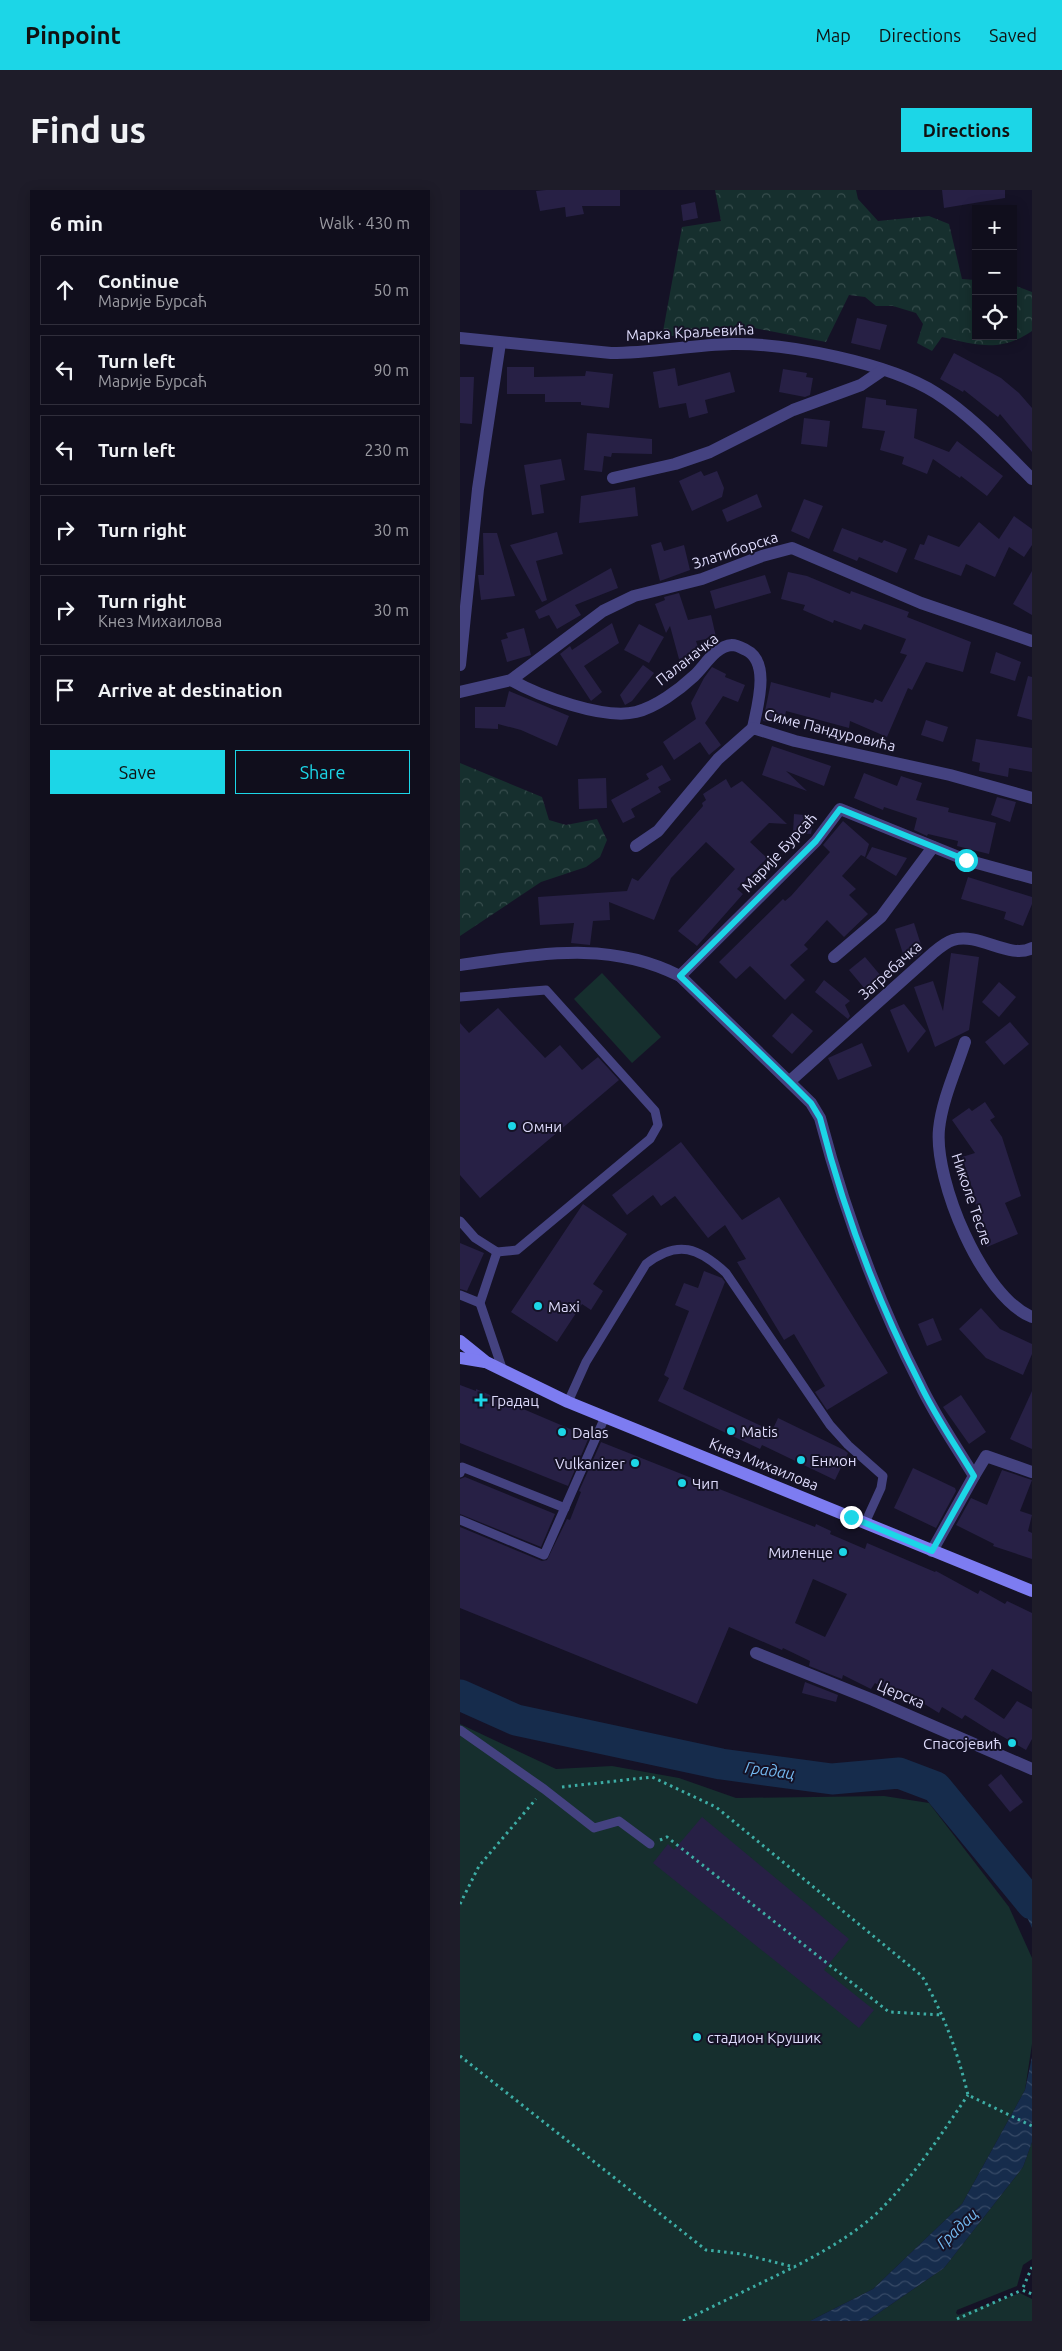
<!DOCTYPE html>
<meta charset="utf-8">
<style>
body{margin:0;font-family:Ubuntu,sans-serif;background:#1e1c29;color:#f1f3f6}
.controls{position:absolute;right:15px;top:15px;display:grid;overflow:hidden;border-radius:0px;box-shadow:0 2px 12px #0003}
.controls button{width:45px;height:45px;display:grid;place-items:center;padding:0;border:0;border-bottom:1px solid #302e3b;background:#100e1c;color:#f1f3f6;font:25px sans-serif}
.stop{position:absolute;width:15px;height:15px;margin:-11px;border:4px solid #1cd6e7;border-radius:50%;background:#fff}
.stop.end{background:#1cd6e7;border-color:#fff;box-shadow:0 1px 5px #0008}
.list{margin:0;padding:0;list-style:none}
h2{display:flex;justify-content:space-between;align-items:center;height:65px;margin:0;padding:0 20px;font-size:21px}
h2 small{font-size:16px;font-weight:400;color:#9c9ca3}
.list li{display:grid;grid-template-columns:32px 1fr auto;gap:15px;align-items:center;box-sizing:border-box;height:70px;margin:0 10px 10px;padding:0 10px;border:1px solid #302e3b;border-radius:0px}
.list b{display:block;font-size:19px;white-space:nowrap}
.list p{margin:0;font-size:16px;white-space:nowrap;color:#9c9ca3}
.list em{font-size:16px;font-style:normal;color:#9c9ca3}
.actions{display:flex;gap:10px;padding:15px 20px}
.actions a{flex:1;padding:11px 0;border:1px solid #1cd6e7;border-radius:0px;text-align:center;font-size:18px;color:#1cd6e7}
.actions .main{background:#1cd6e7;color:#111}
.icon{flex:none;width:28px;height:28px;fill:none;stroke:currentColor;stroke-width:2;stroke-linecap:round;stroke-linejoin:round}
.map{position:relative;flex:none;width:572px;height:2131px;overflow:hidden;border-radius:0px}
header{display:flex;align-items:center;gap:30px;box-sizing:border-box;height:70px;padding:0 25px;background:#1cd6e7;color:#111}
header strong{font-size:24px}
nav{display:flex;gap:28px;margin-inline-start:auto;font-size:18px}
.intro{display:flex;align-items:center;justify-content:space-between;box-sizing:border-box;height:120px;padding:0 30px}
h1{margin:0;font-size:35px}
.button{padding:12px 22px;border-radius:0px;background:#1cd6e7;color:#111;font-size:18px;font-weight:700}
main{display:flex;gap:30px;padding:0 30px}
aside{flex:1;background:#100e1c;border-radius:0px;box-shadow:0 2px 12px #0003}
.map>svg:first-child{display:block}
.grass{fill:#162f2e}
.forest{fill:url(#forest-crowns)}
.water{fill:url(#water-waves)}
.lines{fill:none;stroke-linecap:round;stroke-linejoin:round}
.river{stroke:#162c4c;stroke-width:31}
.building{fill:#272045;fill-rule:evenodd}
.path{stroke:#3dada5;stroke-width:3;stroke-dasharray:2.5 4;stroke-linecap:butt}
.service{stroke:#444280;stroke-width:9}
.minor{stroke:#444280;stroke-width:12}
.secondary{stroke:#7d7cf1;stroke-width:12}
.route{stroke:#1cd6e7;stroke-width:6}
.poi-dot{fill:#1cd6e7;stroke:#151226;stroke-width:2}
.labels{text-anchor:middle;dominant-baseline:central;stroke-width:4;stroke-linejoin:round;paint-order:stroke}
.street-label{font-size:15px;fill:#dedbfb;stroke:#151226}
.poi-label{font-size:15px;fill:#dedbfb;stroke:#151226;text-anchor:start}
.water-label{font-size:16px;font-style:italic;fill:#74b9f0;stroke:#151226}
</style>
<header>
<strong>Pinpoint</strong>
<nav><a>Map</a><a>Directions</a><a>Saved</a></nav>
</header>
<div class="intro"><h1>Find us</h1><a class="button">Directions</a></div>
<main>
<aside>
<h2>6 min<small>Walk · 430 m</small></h2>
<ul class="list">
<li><svg class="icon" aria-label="ahead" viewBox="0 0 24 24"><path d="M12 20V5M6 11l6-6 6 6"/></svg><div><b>Continue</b><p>Марије Бурсаћ</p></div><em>50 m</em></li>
<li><svg class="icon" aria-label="left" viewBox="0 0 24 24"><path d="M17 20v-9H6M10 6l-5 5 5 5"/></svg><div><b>Turn left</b><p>Марије Бурсаћ</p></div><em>90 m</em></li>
<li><svg class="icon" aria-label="left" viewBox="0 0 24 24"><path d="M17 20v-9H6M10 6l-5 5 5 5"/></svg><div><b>Turn left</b></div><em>230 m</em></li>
<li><svg class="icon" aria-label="right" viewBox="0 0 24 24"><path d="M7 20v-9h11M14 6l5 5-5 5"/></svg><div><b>Turn right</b></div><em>30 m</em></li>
<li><svg class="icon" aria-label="right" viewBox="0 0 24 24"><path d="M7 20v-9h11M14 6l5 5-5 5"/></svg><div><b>Turn right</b><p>Кнез Михаилова</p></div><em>30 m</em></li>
<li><svg class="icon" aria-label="arrive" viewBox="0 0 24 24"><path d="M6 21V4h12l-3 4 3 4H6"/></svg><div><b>Arrive at destination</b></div></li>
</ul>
<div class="actions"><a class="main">Save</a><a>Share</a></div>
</aside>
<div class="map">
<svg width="572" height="2131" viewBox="0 0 572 2131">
<defs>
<pattern id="forest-crowns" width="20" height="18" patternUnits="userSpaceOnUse" patternTransform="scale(1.25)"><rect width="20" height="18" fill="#162f2e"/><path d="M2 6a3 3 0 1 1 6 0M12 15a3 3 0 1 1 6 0" fill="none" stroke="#374d4d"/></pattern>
<pattern id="water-waves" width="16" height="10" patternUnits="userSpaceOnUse" patternTransform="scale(1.25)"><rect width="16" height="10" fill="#162c4c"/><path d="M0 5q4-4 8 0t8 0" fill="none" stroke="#374a67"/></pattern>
</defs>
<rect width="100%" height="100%" fill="#151226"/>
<g class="grass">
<path d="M 142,783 L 201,847 L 172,873 L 114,809 Z"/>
<path d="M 0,1534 L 96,1579 L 152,1576 L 219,1588 L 276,1608 L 424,1606 L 469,1613 L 549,1717 L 572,1768 L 572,1854 L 565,1900 L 502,2014 L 413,2099 L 350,2131 L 0,2131 Z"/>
<path d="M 572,1952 L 572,2069 L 563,2075 L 557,2096 L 497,2120 L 496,2123 L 498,2125 L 560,2103 L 572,2109 L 572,2131 L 407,2131 L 484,2078 L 563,1977 Z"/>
</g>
<g class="forest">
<path d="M 255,0 L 396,0 L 398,9 L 418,31 L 469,26 L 489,34 L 502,89 L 516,90 L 516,146 L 553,146 L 553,95 L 572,102 L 572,141 C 540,163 517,155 482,147 L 472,161 L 457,153 L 463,134 L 456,123 L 433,116 L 416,116 L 405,107 L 389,105 L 366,152 L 294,138 L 202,147 L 222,37 L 261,31 Z"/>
<path d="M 0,573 L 82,607 L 89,630 L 106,635 L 137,629 L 147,650 L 140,667 L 126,677 L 81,692 L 0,746 Z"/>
</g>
<g class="water">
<path d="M 524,1658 L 556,1684 L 572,1707 L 572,1738 L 562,1716 Z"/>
<path d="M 572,1867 L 572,1952 L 563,1977 L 484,2078 L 407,2131 L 350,2131 L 413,2099 L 502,2014 L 565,1900 Z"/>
</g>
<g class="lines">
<path class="river" d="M 0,1505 L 56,1530 L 261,1574 L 372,1589 L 439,1583 L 476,1597 L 572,1714"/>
</g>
<g class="building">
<path d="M 86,0 L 160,0 L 160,16 L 122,16 L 124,24 L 106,27 L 105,17 L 80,21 L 76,1 Z"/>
<path d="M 482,0 L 545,0 L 545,8 L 484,18 Z"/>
<path d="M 235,12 L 238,28 L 223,31 L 221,15 Z"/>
<path d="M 397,128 L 427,135 L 420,160 L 391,153 Z"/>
<path d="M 494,163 L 541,188 L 559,203 L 572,218 L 572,262 L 540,224 L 538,227 L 504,200 L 503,202 L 480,189 Z"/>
<path d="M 47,177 L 74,177 L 74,187 L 125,186 L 126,181 L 153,184 L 149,218 L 121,215 L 121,212 L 85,212 L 85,204 L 47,204 Z"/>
<path d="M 215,178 L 218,196 L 270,182 L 275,202 L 245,210 L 248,223 L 229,228 L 226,213 L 199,218 L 193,182 Z"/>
<path d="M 323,179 L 347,183 L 346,187 L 353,188 L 350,205 L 345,207 L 319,202 Z"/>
<path d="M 0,187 L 14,187 L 12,234 L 0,233 Z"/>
<path d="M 406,207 L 426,210 L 426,215 L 457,219 L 454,248 L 489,262 L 497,251 L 543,286 L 527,306 L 501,286 L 500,288 L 473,269 L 467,284 L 442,274 L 444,267 L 420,260 L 425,241 L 402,238 Z"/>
<path d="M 344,228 L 370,231 L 367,257 L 341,254 Z"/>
<path d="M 127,243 L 192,249 L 192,264 L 152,263 L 151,267 L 144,266 L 142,282 L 124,280 Z"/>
<path d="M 101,269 L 105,290 L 80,295 L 84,323 L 72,325 L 64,275 Z"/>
<path d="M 241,281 L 244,286 L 257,281 L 264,298 L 262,307 L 232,321 L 219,291 Z"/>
<path d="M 175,297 L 178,326 L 119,333 L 121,306 Z"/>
<path d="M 297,304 L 302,317 L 267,332 L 262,320 Z"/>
<path d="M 344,309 L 363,316 L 349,349 L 331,341 Z"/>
<path d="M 554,326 L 572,339 L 572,355 L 564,367 L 549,357 L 535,387 L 506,374 L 501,386 L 454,369 L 460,354 L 464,355 L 468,345 L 499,357 L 519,332 L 539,349 Z"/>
<path d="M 382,338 L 422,353 L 424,350 L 447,359 L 437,383 L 399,367 L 397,371 L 373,361 Z"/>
<path d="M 97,342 L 103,364 L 76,371 L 87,410 L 82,412 L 50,355 Z"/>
<path d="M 23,343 L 37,343 L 55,406 L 21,410 L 18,385 L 24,385 Z"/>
<path d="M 201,352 L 204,361 L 224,355 L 230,380 L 200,391 L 191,355 Z"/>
<path d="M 151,378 L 158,398 L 115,415 L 121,425 L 97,439 L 89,425 L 79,429 L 75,421 Z"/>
<path d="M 572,381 L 572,425 L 553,414 Z"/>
<path d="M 328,382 L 347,386 L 390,404 L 391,401 L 449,422 L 447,427 L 511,452 L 503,482 L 466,472 L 452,500 L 448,498 L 427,547 L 390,531 L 389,538 L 326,521 L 323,535 L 303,531 L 311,492 L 370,508 L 371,502 L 413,513 L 415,509 L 422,512 L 447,465 L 440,463 L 446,449 L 404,434 L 401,440 L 374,430 L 373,433 L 343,420 L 345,415 L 321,409 Z"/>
<path d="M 305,385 L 311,403 L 255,419 L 250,401 Z"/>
<path d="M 219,403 L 228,430 L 251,425 L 256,447 L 236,451 L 240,463 L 219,469 L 210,436 L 206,443 L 195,414 L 205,410 L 204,407 Z"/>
<path d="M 152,433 L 159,453 L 124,476 L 142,502 L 131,511 L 100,464 L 110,456 L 112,460 Z"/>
<path d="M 179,434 L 204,447 L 189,473 L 164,460 Z"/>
<path d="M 64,438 L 71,465 L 47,472 L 41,450 L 48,448 L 46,443 Z"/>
<path d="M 536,462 L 561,472 L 555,491 L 530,483 Z"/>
<path d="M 183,475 L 194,483 L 172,511 L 165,515 L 160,505 Z"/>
<path d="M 252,477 L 266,484 L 265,487 L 285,495 L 278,512 L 263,506 L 245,533 L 261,555 L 249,565 L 240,552 L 214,570 L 203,552 L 236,529 L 231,513 L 244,488 Z"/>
<path d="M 568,486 L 572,487 L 572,530 L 557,526 Z"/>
<path d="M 49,501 L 109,526 L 97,556 L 61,540 L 38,534 L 38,539 L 15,538 L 15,517 L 45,517 Z"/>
<path d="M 466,530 L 488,537 L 483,552 L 461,545 Z"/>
<path d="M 516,549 L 572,558 L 572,582 L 549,578 L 548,587 L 519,581 L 520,573 L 512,571 Z"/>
<path d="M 312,556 L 371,576 L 364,596 L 326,581 L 347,601 L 302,585 Z"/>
<path d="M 202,575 L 211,590 L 198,597 L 201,602 L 171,619 L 175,627 L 163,633 L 151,610 L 189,589 L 186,584 Z"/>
<path d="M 404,583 L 437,596 L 441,586 L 462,593 L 456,610 L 489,618 L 488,622 L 536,633 L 529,664 L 497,656 L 498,651 L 468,644 L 467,646 L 454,640 L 457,628 L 424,617 L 423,620 L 394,608 Z"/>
<path d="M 146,588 L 147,618 L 119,619 L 118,589 Z"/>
<path d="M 266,589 L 271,598 L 282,591 L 327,634 L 309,633 L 290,652 L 307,668 L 277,699 L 283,704 L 237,756 L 218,741 L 275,679 L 246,652 L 211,688 L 194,730 L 149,712 L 150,730 L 133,731 L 130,755 L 111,753 L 114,733 L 80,735 L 78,707 L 167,701 L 172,688 L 178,691 L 243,616 L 242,613 L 246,610 L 243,604 Z"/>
<path d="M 537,607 L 556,612 L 550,632 L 531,625 Z"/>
<path d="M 334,624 L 354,626 L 351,644 L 333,643 Z"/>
<path d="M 383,631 L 409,654 L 405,667 L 401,665 L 382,686 L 396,699 L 389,705 L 408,724 L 384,747 L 367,730 L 344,755 L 348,759 L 330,775 L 345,790 L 325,810 L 290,776 L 276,789 L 259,772 L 323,709 L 325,711 L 331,706 L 370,662 L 363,655 Z"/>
<path d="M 412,657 L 447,668 L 436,686 L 406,668 Z"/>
<path d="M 508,687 L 572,707 L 572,714 L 563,736 L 544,729 L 546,722 L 501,709 Z"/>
<path d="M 454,733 L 463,761 L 458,766 L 445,770 L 435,739 Z"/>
<path d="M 491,763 L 519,767 L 509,840 L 475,857 L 454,797 L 473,791 L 483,821 Z"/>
<path d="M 405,767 L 421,786 L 405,799 L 389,780 Z"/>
<path d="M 364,790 L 390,811 L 385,815 L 390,826 L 388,829 L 355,802 Z"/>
<path d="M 539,792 L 556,807 L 539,827 L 522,812 Z"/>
<path d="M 444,814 L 466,841 L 448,863 L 430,820 Z"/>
<path d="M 38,818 L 85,868 L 100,855 L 122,880 L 138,867 L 159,890 L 20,1008 L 0,985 L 0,833 L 9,843 Z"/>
<path d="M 332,823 L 353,841 L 332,864 L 312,846 Z"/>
<path d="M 550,832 L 569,854 L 544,875 L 525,852 Z"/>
<path d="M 402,853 L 412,876 L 378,890 L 368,868 Z"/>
<path d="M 525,912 L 535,927 L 530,930 L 542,947 L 561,1006 L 545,1013 L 558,1044 L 527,1057 L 518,1033 L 522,1031 L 511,1002 L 513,1001 L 502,967 L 515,963 L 492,930 L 509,918 L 512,921 Z"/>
<path d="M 221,952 L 282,1030 L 319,1007 L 428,1183 L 367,1220 L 355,1202 L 365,1196 L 334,1144 L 324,1150 L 277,1072 L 286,1069 L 265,1035 L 248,1048 L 215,1006 L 201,1016 L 193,1005 L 167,1025 L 152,1005 Z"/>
<path d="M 123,1014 L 167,1044 L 133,1094 L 143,1101 L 131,1120 L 122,1114 L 97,1152 L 51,1122 Z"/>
<path d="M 0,1053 L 24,1063 L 7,1101 L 0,1099 Z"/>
<path d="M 244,1081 L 262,1088 L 265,1092 L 223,1199 L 312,1241 L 318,1228 L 384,1260 L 388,1263 L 375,1290 L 302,1255 L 300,1259 L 198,1211 L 209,1188 L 204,1185 L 229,1121 L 215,1115 L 224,1093 L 238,1098 Z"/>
<path d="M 521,1118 L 540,1139 L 572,1154 L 572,1164 L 563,1185 L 526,1168 L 499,1139 Z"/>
<path d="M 473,1128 L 482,1150 L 467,1156 L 458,1134 Z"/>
<path d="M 0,1195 L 16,1201 L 16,1199 L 129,1247 L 108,1296 L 0,1253 Z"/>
<path d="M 572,1201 L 572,1259 L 550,1249 Z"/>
<path d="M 501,1205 L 526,1242 L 509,1254 L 483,1217 Z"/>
<path d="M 141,1252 L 355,1337 L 356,1334 L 371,1341 L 370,1344 L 405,1359 L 407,1353 L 475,1382 L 476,1381 L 518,1404 L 520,1400 L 545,1414 L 547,1411 L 572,1423 L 572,1502 L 532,1479 L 514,1509 L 544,1529 L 557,1511 L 572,1519 L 572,1549 L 566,1560 L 533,1541 L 532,1542 L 505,1525 L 502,1529 L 482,1517 L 479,1523 L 440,1499 L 437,1505 L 415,1493 L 411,1499 L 383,1485 L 382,1489 L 349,1476 L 350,1471 L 323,1458 L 322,1460 L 269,1437 L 237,1514 L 0,1418 L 0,1337 L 82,1371 L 87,1370 L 107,1329 L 110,1330 L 121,1302 L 119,1301 ZM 353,1389 L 387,1404 L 365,1447 L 335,1433 Z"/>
<path d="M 453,1278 L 495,1298 L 496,1301 L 476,1338 L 434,1318 Z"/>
<path d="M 542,1280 L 572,1290 L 560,1321 L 572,1325 L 568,1341 L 572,1343 L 572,1369 L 533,1356 L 534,1354 L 496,1335 L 511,1308 L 527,1315 Z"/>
<path d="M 5,1287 L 95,1324 L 81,1357 L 0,1324 L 0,1289 Z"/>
<path d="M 345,1492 L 378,1505 L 376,1512 L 342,1503 Z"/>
<path d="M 541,1584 L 563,1612 L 550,1622 L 528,1595 Z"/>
<path d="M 242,1627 L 389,1749 L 364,1780 L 414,1820 L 399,1838 L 193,1673 L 208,1654 L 214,1660 Z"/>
</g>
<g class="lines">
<g class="path">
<path d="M 102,1597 L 192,1587 L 256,1617 L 462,1786 C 485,1827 497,1860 508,1905 L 572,1936"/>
<path d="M 200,1650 L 207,1647 L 429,1822 L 483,1825"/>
<path d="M 0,1714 L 19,1676 L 76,1609"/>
<path d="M 0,1866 L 246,2060 L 282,2064 L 334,2077 C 363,2062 393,2045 417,2023 C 453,1988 480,1946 508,1905"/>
<path d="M 572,2077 L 562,2100 L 572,2104"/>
<path d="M 497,2129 L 562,2100"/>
<path d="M 223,2131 L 334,2077"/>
</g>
<g class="service">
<path d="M 0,807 L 86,800 L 195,921 L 198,935 L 190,949 L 57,1060 L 37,1062 L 15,1048 L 0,1031"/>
<path d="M 37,1062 L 20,1113 L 43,1181"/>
<path d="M 0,1105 L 20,1113"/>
<path d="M 108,1212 L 126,1172 L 186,1074 C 218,1049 239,1058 266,1083 L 370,1235 L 388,1255 L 423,1286 L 421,1298 L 405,1333"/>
<path d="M 0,1283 L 2,1277 L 105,1318"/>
<path d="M 0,1330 L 84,1365 L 145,1227"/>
<path d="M 0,1540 L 84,1599 L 134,1638 L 159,1631 L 190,1654"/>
</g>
<g class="minor">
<path d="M 0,148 L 151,163 C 192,163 231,155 272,154 C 327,153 429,173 476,203 C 512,226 542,259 572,289"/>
<path d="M 153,288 L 215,274 L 250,262 L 333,220 L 401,195 L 423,180"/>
<path d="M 0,475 L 18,299 L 40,153"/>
<path d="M 51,490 C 79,506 144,530 176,522 C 196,517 219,500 234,486 C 245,476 255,456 272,455 C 277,455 282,458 286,460 C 311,472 297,517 293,538"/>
<path d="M 0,502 L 51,490 L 143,421 L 174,406 L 242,389 L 302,366 L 332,358 L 461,413 L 572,451"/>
<path d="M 176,656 L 198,641 L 258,569 L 293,538 L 335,551 L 490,585 L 572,608"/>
<path d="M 374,767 L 421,727 L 473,657"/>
<path d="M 0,775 C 76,765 148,749 220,786 L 351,913 L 360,928 C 384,1019 417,1110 460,1194 C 475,1226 496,1256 514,1286 L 472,1361"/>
<path d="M 220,786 L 356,651 L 380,619 L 506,670 L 572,688"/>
<path d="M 505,852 C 496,880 482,910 479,939 C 474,990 522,1107 572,1127"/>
<path d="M 330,891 L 473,763 C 479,758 486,752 493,750 C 519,742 550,770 572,758"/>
<path d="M 514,1286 L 526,1266 L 572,1282"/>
<path d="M 296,1463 L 413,1510 L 572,1579"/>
</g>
<g class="secondary">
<path d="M 0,1151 L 26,1172 L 108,1212 L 572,1401"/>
<path d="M 0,1168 L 25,1172"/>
</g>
</g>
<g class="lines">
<path class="route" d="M 391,1327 L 472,1361 L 514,1286 C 496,1256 475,1226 460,1194 C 417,1110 383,1019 360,928 L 351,913 L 330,892 L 220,786 L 356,651 L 380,619 L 506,670"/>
</g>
<g class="poi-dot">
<circle cx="52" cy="936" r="5"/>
<circle cx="78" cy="1116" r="5"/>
<path d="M18.5 1202.5h5v5h5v5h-5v5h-5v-5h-5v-5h5z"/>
<circle cx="271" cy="1241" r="5"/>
<circle cx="102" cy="1242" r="5"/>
<circle cx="341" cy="1270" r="5"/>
<circle cx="175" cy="1273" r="5"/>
<circle cx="222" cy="1293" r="5"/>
<circle cx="383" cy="1362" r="5"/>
<circle cx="552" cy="1553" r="5"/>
<circle cx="237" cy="1847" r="5"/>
</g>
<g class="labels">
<g class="street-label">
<text transform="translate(230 142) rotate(-3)">Марка Краљевића</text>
<text transform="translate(275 360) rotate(-18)">Златиборска</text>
<text transform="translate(227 469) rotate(-38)">Паланачка</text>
<text transform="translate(370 540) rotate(14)">Симе Пандуровића</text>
<text transform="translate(319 662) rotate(-47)">Марије Бурсаћ</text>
<text transform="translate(430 780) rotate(-42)">Загребачка</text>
<text transform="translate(512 1009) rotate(71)">Николе Тесле</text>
<text transform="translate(304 1274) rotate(22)">Кнез Михаилова</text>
<text transform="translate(441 1504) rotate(23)">Церска</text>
</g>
<g class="poi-label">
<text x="62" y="936">Омни</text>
<text x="88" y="1116">Maxi</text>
<text x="31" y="1210">Градац</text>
<text x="281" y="1241">Matis</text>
<text x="112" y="1242">Dalas</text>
<text x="351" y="1270">Енмон</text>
<text x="165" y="1273" text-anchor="end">Vulkanizer</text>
<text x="232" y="1293">Чип</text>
<text x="373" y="1362" text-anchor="end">Миленце</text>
<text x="542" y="1553" text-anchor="end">Спасојевић</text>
<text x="247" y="1847">стадион Крушик</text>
</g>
<g class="water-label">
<text transform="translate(310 1580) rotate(8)">Градац</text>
<text transform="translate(497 2038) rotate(-44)">Градац</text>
</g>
</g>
</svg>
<div class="controls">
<button>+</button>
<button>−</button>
<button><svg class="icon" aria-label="locate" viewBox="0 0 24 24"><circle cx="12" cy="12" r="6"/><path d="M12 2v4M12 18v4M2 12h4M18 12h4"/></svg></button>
</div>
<div class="stop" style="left:506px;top:670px"></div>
<div class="stop end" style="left:391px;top:1327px"></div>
</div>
</main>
